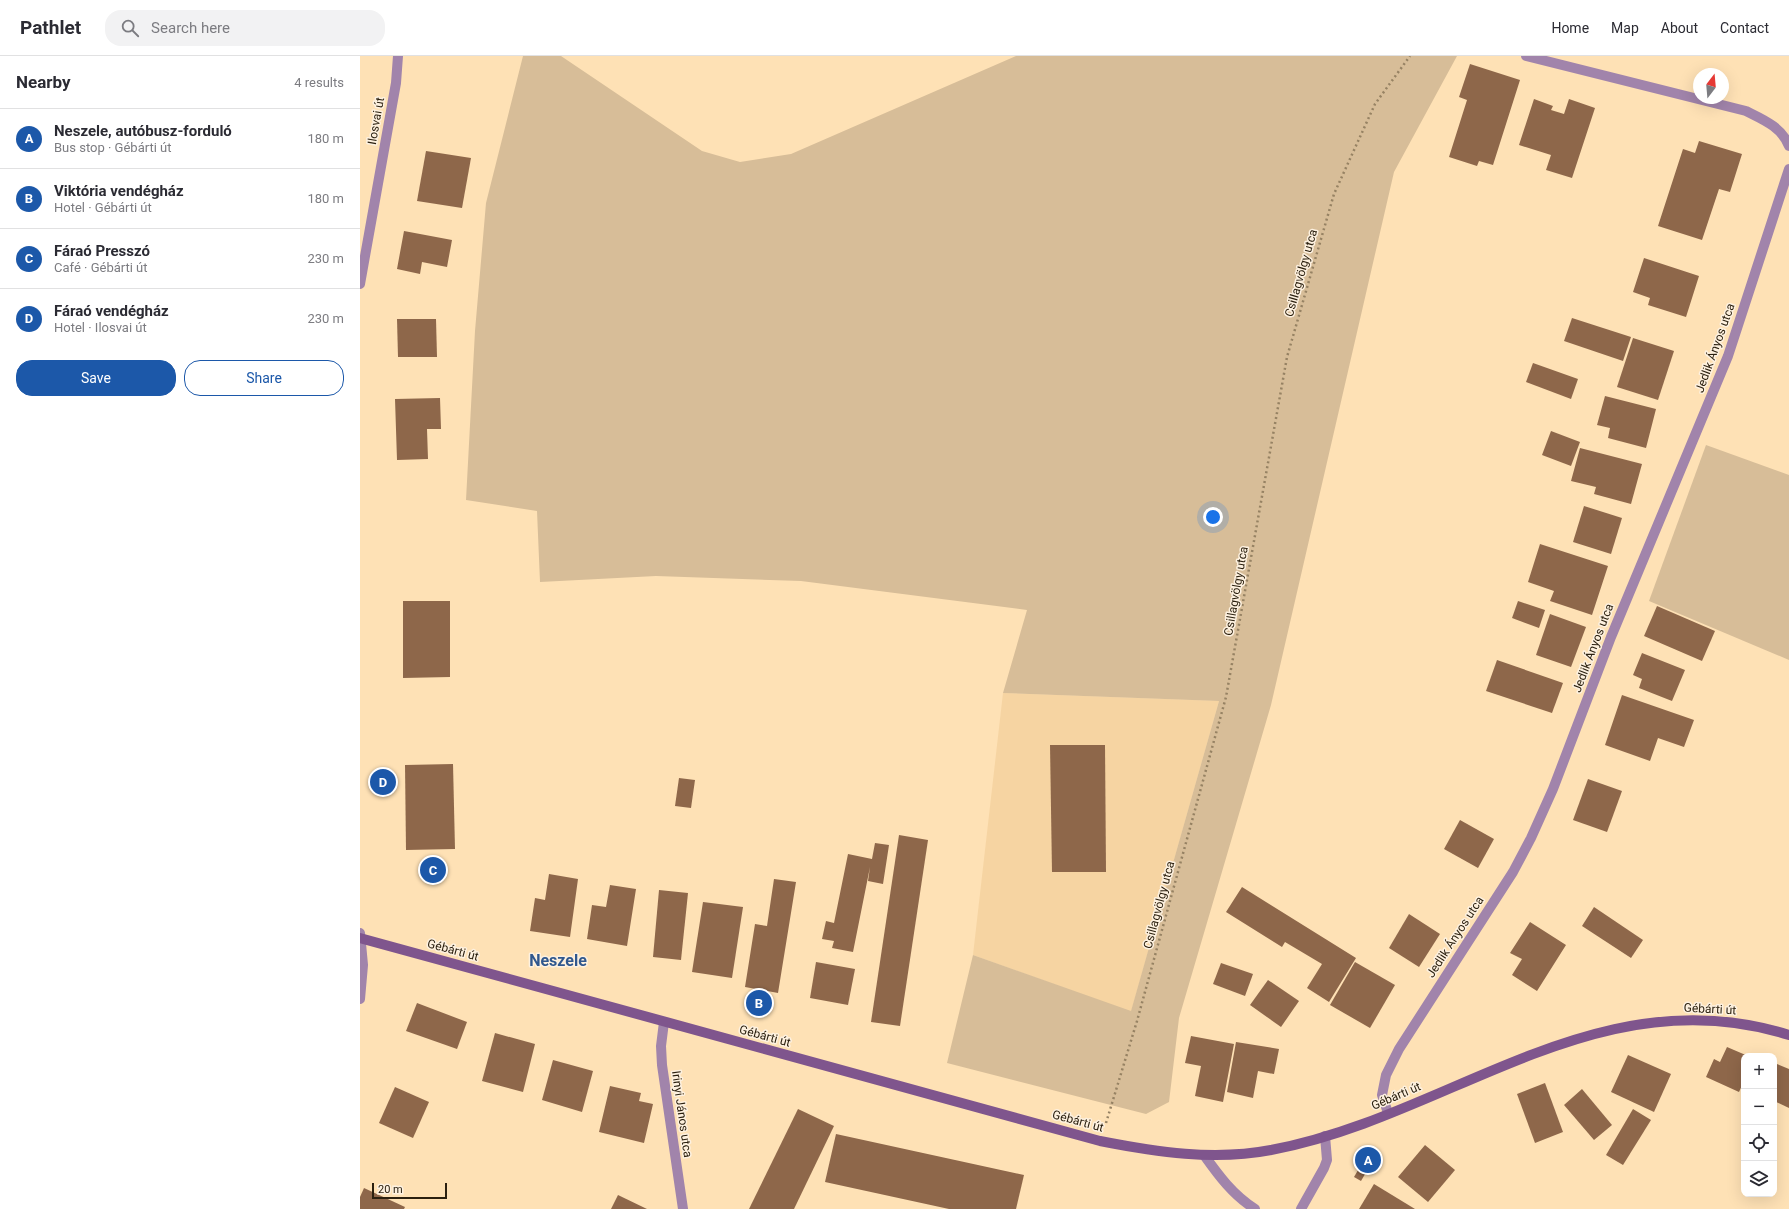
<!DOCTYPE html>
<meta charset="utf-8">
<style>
body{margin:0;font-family:Roboto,sans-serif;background:#f2f2f3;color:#2b2b33}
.controls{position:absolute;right:12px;bottom:12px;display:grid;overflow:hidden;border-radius:8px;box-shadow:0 4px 16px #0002}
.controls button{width:36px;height:36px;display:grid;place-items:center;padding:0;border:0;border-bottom:1px solid #e1e1e2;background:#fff;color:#2b2b33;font:20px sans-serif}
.compass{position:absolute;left:1333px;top:12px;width:36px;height:36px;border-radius:50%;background:#fff;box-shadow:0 4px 16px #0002;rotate:16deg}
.scale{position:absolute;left:12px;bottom:10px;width:75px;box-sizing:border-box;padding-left:4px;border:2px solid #2b200f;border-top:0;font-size:11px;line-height:14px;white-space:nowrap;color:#2b200f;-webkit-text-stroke:3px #fdf1e0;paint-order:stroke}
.you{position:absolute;left:853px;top:461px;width:14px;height:14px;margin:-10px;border:3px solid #fff;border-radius:50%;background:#1a73e8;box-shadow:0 0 0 6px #1a73e833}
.badge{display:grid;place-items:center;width:26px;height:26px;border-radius:50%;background:#1c58a9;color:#fff;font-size:13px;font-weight:700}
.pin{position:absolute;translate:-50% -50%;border:2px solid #fff;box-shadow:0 1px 4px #0006}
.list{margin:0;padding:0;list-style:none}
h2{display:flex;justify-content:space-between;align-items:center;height:52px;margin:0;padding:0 16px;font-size:17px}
h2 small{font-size:13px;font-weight:400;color:#7c7c81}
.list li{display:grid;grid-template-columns:26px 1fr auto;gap:12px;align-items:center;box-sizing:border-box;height:60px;padding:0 16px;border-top:1px solid #e1e1e2}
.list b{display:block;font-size:15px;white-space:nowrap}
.list p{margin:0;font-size:13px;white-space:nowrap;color:#7c7c81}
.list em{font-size:13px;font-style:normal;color:#7c7c81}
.actions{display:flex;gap:8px;padding:12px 16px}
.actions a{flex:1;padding:9px 0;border:1px solid #1c58a9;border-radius:16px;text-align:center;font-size:14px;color:#1c58a9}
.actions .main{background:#1c58a9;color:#fff}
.icon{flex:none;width:22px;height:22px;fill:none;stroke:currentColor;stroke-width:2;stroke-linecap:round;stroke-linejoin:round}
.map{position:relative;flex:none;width:1429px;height:1153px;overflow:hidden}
header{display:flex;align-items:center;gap:24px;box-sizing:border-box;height:56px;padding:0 20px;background:#fff;border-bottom:1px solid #e1e1e2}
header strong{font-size:19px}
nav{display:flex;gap:22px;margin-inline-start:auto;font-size:14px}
.search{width:280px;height:36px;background:#f2f2f3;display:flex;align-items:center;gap:10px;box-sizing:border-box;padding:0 14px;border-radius:16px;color:#7c7c81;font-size:15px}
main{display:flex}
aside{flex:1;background:#fff}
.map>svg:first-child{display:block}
.built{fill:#f6d4a2}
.green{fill:#d7bd98}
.building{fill:#8e674a}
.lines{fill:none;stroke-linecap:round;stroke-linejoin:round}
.path{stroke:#968263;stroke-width:2.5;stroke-dasharray:2 3;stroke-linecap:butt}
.lane{stroke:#a184ab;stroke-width:10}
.street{stroke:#a184ab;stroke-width:10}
.secondary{stroke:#7f558d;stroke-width:10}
.labels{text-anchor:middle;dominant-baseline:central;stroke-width:3;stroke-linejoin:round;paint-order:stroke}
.street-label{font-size:12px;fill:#2b200f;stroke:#fdf1e0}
.district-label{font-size:16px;font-weight:bold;fill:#30578d;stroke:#fdf1e0}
</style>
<header>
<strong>Pathlet</strong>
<div class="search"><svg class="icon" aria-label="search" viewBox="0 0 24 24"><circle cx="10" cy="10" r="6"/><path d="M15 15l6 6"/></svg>Search here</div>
<nav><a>Home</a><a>Map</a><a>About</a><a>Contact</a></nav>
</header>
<main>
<aside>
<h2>Nearby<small>4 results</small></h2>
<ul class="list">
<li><span class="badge">A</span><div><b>Neszele, autóbusz-forduló</b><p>Bus stop · Gébárti út</p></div><em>180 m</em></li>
<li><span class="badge">B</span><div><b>Viktória vendégház</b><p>Hotel · Gébárti út</p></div><em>180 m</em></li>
<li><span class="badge">C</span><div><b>Fáraó Presszó</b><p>Café · Gébárti út</p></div><em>230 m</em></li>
<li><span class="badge">D</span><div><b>Fáraó vendégház</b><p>Hotel · Ilosvai út</p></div><em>230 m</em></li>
</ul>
<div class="actions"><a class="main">Save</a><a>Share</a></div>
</aside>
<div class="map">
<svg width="1429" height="1153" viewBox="0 0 1429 1153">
<rect width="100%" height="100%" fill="#fee1b5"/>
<path class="built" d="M 643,637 L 859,645 L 771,956 L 613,899 Z"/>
<g class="green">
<path d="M 163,0 L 201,0 L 342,95 L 380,106 L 431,98 L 656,0 L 1097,0 L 1034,116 L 911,649 L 819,962 L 809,1046 L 786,1058 L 587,1007 L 613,899 L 771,955 L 859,645 L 643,637 L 667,554 L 441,525 L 296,520 L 180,526 L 177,455 L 106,444 L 115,275 L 126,147 Z"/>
<path d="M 1346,389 L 1429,419 L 1429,604 L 1289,545 Z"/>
</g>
<g class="building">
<path d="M 1110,8 L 1160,24 L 1133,109 L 1119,105 L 1117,110 L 1089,101 L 1107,44 L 1099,41 Z"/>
<path d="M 1174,43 L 1193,50 L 1191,54 L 1204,58 L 1209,43 L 1235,52 L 1212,122 L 1186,114 L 1191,99 L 1159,89 Z"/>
<path d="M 1339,85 L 1382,98 L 1370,136 L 1359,133 L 1342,184 L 1298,170 L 1323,93 L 1335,97 Z"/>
<path d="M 66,95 L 111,102 L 102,152 L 57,145 Z"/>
<path d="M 44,175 L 92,184 L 87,211 L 62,206 L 60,218 L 37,213 Z"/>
<path d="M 1284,202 L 1339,220 L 1326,261 L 1288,249 L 1290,242 L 1273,236 Z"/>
<path d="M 1212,262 L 1271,281 L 1263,305 L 1204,285 Z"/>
<path d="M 37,263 L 76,263 L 77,301 L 38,301 Z"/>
<path d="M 1273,282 L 1314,295 L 1298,344 L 1257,331 Z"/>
<path d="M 1173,307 L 1218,323 L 1211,343 L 1166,326 Z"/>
<path d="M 1245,340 L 1296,353 L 1286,392 L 1248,382 L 1250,372 L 1237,369 Z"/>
<path d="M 80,342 L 81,373 L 67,373 L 68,403 L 37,404 L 35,343 Z"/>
<path d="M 1191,375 L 1220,386 L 1211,410 L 1182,399 Z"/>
<path d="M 1220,392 L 1282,408 L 1271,448 L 1234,438 L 1236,431 L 1211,425 Z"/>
<path d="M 1224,450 L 1262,462 L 1251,498 L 1213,486 Z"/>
<path d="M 1180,488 L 1248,510 L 1232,559 L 1190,545 L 1194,535 L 1168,526 Z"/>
<path d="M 43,545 L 90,545 L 90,621 L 43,622 Z"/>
<path d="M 1158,545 L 1185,554 L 1179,572 L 1152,562 Z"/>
<path d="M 1297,550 L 1355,575 L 1342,605 L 1284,580 Z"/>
<path d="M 1190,558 L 1226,571 L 1211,611 L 1176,599 Z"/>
<path d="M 1282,597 L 1325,614 L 1312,645 L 1279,632 L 1282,623 L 1273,619 Z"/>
<path d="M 1137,604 L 1203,627 L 1192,657 L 1126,635 Z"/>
<path d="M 1262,639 L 1334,664 L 1324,691 L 1298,682 L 1290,705 L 1245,689 Z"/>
<path d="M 690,689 L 745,689 L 746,816 L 692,816 Z"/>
<path d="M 93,708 L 95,793 L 46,794 L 45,709 Z"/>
<path d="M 319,722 L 335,724 L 331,752 L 315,750 Z"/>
<path d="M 1228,723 L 1262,735 L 1247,776 L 1213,764 Z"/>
<path d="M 1100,764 L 1134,783 L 1118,812 L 1084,793 Z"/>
<path d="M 539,779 L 568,784 L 540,970 L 511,966 Z"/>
<path d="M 515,787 L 529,789 L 523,828 L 508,825 L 510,811 L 493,896 L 472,892 L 474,885 L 462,883 L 466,865 L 474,867 L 488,798 L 512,803 Z"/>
<path d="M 189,818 L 218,823 L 210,881 L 170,875 L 175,842 L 185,844 Z"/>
<path d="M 414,823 L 436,826 L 418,937 L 385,931 L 395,868 L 407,870 Z"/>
<path d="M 250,829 L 276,833 L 267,890 L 227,883 L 232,849 L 246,851 Z"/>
<path d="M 882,831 L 996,902 L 969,946 L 947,932 L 962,908 L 925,886 L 922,891 L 866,856 Z"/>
<path d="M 299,834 L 328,837 L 321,904 L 293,901 Z"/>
<path d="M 343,846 L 383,851 L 372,922 L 332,916 Z"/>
<path d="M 1234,851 L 1283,884 L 1271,902 L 1222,870 Z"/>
<path d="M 1049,858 L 1080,878 L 1059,911 L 1029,892 Z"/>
<path d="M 1170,866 L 1206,889 L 1177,935 L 1152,919 L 1162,903 L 1150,897 Z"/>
<path d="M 456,906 L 495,913 L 488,949 L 450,942 Z"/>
<path d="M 995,906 L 1035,929 L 1010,972 L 970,949 Z"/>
<path d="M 861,907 L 893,918 L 885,940 L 853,928 Z"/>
<path d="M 908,924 L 939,945 L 921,971 L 890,949 Z"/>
<path d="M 57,947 L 107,966 L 97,993 L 46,975 Z"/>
<path d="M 135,977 L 175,988 L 163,1036 L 122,1025 Z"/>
<path d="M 831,980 L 874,988 L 863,1046 L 835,1040 L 841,1010 L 825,1007 Z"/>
<path d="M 876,986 L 919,993 L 914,1018 L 898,1015 L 893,1042 L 867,1036 Z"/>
<path d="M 1367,991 L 1388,1000 L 1384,1000 L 1384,1025 L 1379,1036 L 1346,1021 L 1354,1003 L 1360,1006 Z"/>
<path d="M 1268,999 L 1311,1018 L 1294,1056 L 1251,1036 Z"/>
<path d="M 193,1004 L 233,1015 L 222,1056 L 182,1044 Z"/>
<path d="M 1417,1008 L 1429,1013 L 1429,1052 L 1414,1045 L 1414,1015 Z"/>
<path d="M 1185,1027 L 1203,1076 L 1175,1087 L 1157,1038 Z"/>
<path d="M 250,1030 L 281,1037 L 279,1045 L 293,1048 L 284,1087 L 239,1076 Z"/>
<path d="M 35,1031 L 69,1046 L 53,1082 L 19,1067 Z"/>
<path d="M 1222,1033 L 1252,1069 L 1234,1084 L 1204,1049 Z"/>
<path d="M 438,1053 L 474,1070 L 434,1153 L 389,1153 Z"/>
<path d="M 1273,1053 L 1291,1064 L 1263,1109 L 1246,1099 Z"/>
<path d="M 476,1078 L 664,1119 L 656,1153 L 589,1153 L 465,1126 Z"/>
<path d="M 1065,1089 L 1095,1114 L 1068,1146 L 1038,1121 Z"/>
<path d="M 1001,1109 L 1008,1113 L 1001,1125 L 994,1121 Z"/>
<path d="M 1014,1128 L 1055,1153 L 999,1153 Z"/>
<path d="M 4,1132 L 45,1151 L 44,1153 L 0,1153 L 0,1141 Z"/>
<path d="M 258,1139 L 287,1153 L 251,1153 Z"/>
</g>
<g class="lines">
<path class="path" d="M 746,1067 L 777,965 L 866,641 L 927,301 L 974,138 L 1015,48 L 1050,0"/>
<path class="lane" d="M 844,1099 C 859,1120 873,1139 895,1153"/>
<g class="street">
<path d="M 1166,0 L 1386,55 C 1402,63 1422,71 1429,90"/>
<path d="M 0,228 L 36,27 L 38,0"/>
<path d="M 0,877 L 3,909 L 0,943"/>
<path d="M 304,966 L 301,990 L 302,1009 L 323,1153"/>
<path d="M 1028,1057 L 1022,1039 L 1026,1019 L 1039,993 L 1153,816 L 1171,782 L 1193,733 L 1251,581 L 1368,300 L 1429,113"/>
<path d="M 941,1153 L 964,1112 L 967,1104 L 965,1080"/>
</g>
<path class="secondary" d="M 0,882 L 740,1085 C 796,1096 854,1105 911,1094 C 1089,1061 1237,918 1429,979"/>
</g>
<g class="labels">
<g class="street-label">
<text transform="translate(16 65) rotate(-80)">Ilosvai út</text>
<text transform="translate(941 217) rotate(-74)">Csillagvölgy utca</text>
<text transform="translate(1355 292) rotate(-70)">Jedlik Ányos utca</text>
<text transform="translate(876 535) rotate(-80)">Csillagvölgy utca</text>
<text transform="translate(1233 592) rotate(-69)">Jedlik Ányos utca</text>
<text transform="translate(799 849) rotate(-75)">Csillagvölgy utca</text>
<text transform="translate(1095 881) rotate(-57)">Jedlik Ányos utca</text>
<text transform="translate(93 894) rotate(15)">Gébárti út</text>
<text transform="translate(1350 953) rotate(3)">Gébárti út</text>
<text transform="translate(405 980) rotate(15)">Gébárti út</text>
<text transform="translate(1036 1040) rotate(-23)">Gébárti út</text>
<text transform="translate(322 1058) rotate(82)">Irinyi János utca</text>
<text transform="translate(718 1065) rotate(15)">Gébárti út</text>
</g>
<g class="district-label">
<text x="198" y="904">Neszele</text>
</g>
</g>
</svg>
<div class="controls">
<button>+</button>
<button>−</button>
<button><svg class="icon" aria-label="locate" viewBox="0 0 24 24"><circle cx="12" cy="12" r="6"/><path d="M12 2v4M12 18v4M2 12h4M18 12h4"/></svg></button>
<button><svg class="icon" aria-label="layers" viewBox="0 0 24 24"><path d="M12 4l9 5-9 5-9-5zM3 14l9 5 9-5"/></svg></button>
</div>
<svg class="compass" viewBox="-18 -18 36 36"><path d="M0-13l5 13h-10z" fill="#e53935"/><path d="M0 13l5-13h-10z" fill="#7c7c81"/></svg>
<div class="scale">20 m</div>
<div class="you"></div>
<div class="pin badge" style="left:1008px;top:1104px">A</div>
<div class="pin badge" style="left:399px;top:947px">B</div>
<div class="pin badge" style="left:73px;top:814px">C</div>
<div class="pin badge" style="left:23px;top:726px">D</div>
</div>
</main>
